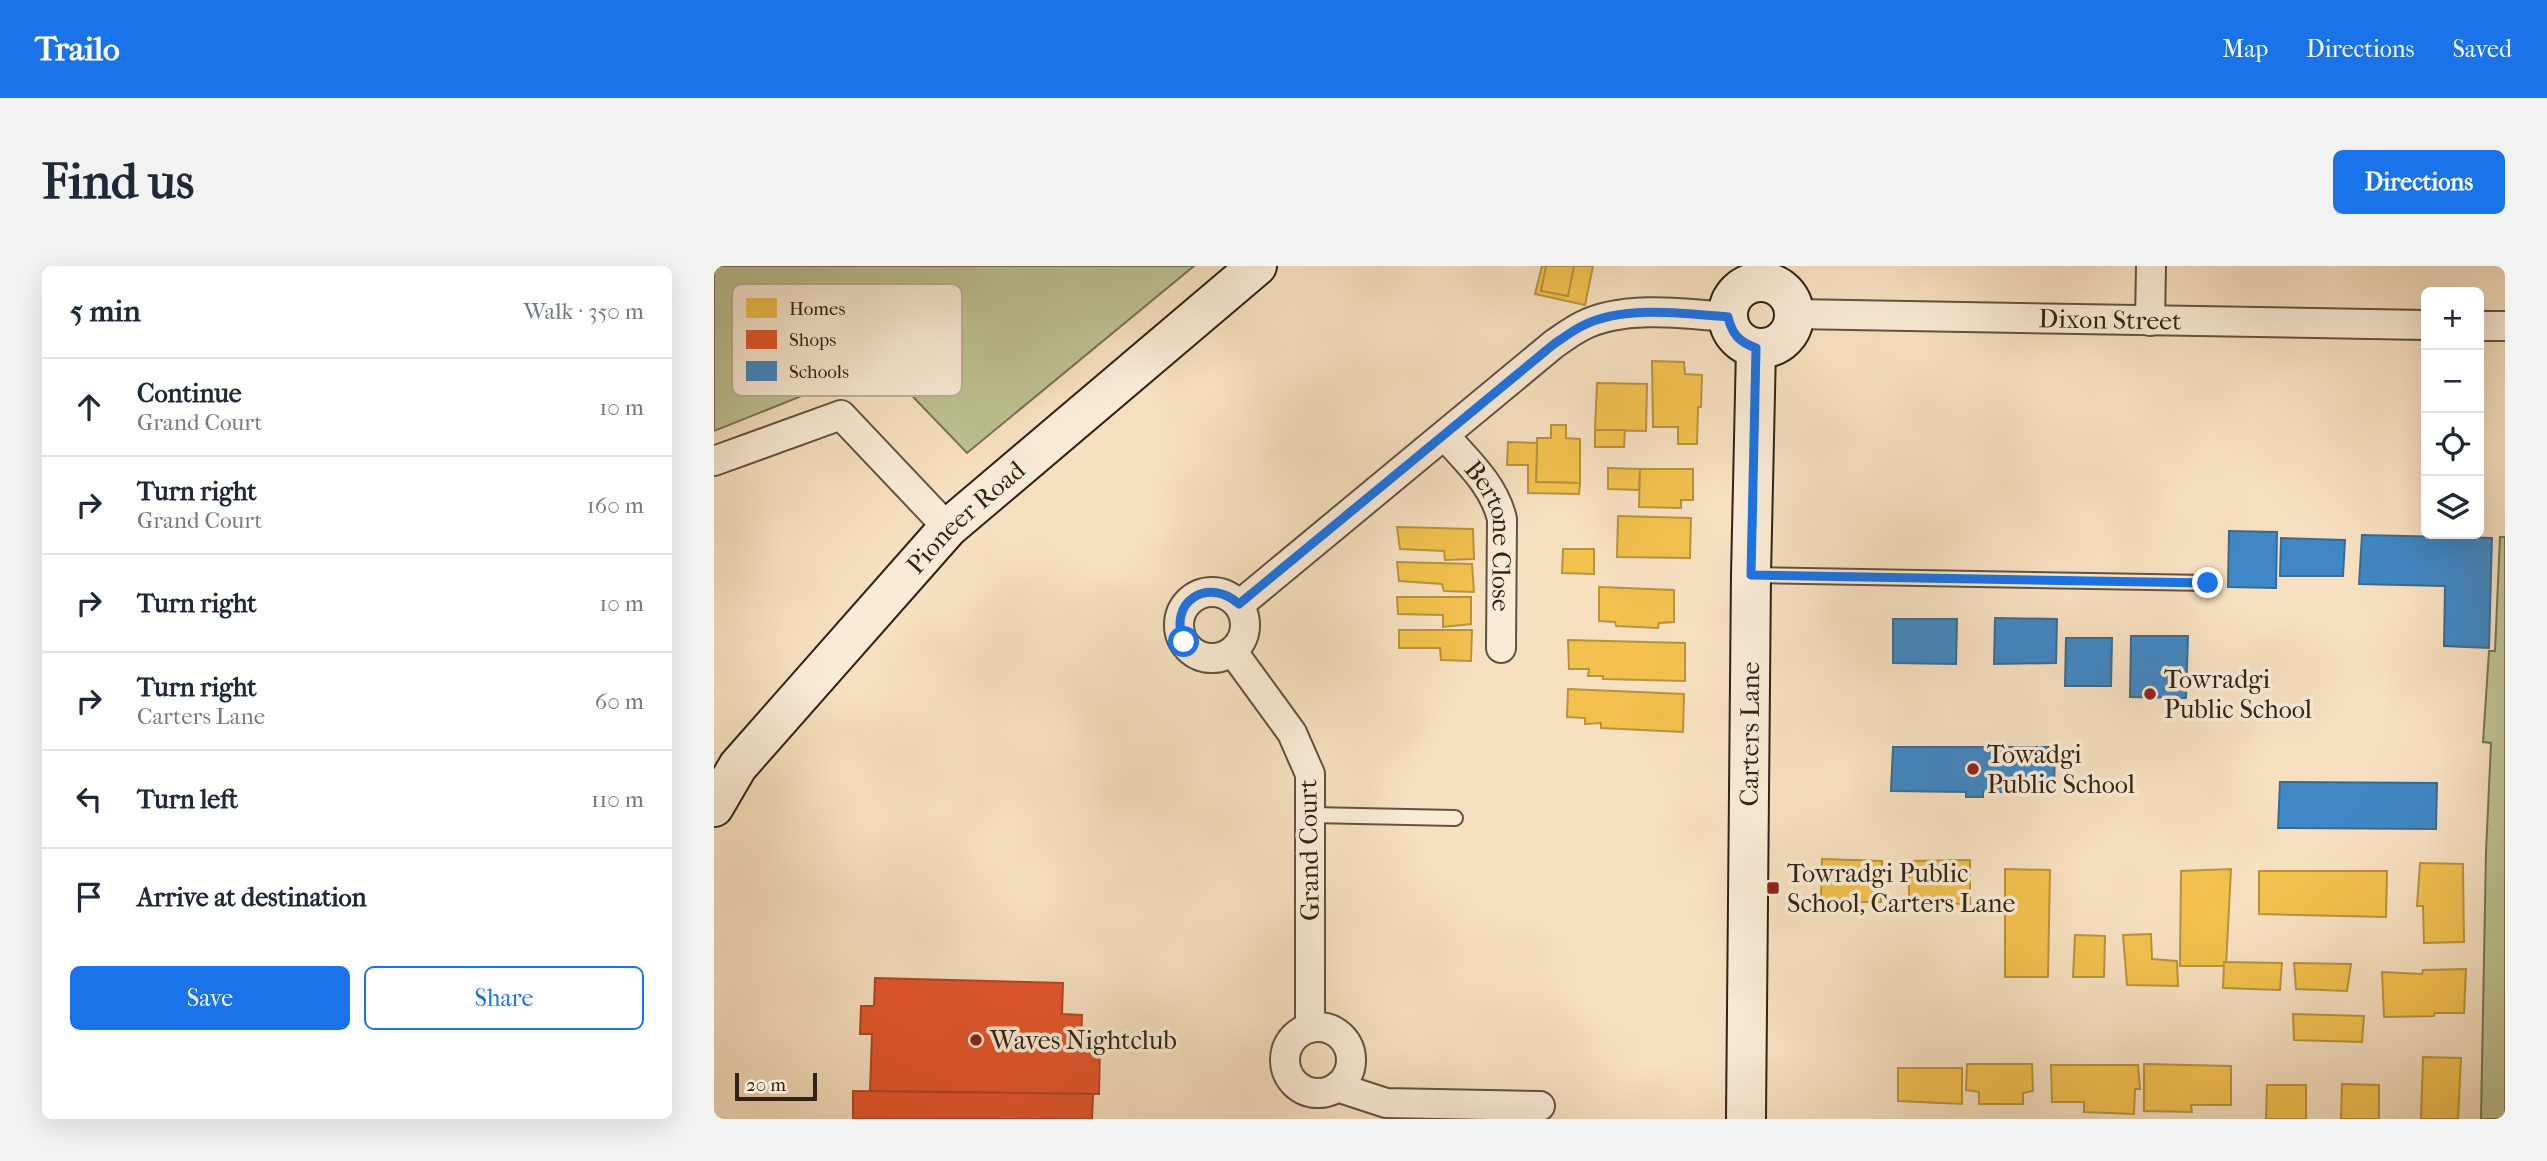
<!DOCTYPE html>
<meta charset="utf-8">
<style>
body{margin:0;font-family:"IM FELL French Canon",serif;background:#f2f2f3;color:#1f2937}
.controls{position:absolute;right:21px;top:21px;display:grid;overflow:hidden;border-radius:10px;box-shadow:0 7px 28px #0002}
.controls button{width:63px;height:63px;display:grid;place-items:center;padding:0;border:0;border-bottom:2px solid #e0e1e3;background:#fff;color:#1f2937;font:35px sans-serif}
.scale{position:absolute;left:21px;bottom:18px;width:82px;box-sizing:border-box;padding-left:7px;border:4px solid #322314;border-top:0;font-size:19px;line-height:24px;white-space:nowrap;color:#322314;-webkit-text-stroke:5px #faebd6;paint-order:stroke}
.stop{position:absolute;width:21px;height:21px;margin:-16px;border:5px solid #1a73e8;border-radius:50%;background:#fff}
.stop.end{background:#1a73e8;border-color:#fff;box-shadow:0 2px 7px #0008}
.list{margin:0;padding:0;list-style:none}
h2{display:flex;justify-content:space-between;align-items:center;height:91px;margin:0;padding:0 28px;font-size:30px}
h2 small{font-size:23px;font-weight:400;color:#747a83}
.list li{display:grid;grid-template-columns:46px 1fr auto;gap:21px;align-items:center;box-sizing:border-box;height:98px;padding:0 28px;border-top:2px solid #e0e1e3}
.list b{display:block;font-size:26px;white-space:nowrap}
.list p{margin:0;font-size:23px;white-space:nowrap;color:#747a83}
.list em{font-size:23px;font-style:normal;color:#747a83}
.actions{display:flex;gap:14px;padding:21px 28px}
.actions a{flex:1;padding:16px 0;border:2px solid #1a73e8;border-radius:10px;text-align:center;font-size:24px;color:#1a73e8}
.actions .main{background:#1a73e8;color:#fff}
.icon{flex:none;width:38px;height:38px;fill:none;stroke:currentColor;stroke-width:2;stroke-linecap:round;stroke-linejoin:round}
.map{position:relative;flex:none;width:1791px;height:853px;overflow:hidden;border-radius:10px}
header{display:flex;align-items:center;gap:42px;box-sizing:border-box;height:98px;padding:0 35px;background:#1a73e8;color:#fff}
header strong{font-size:33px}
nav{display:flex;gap:38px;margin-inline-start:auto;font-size:24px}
.intro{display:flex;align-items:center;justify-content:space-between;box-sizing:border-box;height:168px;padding:0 42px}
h1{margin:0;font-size:49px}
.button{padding:18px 32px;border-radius:10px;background:#1a73e8;color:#fff;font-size:24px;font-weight:700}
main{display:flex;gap:42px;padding:0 42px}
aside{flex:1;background:#fff;border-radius:10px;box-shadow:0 7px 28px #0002}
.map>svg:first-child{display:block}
.green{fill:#bdc292;stroke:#787253;stroke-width:2}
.homes{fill:#f2c14e;stroke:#b8923d;stroke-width:2}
.shops{fill:#e4572e;stroke:#af4726;stroke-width:2}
.schools{fill:#3f88c5;stroke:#3b6a90;stroke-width:2}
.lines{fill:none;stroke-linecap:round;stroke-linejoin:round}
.lane-casing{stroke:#63523f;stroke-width:18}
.street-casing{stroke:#63523f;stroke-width:32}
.secondary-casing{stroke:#322314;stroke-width:42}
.lane{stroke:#faebd6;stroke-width:14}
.street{stroke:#faebd6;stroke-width:28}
.secondary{stroke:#faebd6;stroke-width:38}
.route{stroke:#1a73e8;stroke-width:9}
.poi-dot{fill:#8f2418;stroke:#faebd6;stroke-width:2.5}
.labels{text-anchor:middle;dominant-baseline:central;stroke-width:7;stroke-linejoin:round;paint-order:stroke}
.street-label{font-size:26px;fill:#322314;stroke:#faebd6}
.poi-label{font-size:26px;fill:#322314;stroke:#faebd6;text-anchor:start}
.key{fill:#faebd6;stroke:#beaf9c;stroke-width:2}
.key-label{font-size:19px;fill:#322314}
</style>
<header>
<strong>Trailo</strong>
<nav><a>Map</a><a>Directions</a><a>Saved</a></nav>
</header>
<div class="intro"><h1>Find us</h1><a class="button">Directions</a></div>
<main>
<aside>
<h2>5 min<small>Walk · 350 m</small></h2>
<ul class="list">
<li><svg class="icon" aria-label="ahead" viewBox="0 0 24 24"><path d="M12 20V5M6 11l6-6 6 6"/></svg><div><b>Continue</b><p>Grand Court</p></div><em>10 m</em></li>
<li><svg class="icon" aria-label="right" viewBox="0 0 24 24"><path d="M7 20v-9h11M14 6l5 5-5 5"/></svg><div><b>Turn right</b><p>Grand Court</p></div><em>160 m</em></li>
<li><svg class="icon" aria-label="right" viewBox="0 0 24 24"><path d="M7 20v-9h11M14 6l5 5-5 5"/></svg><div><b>Turn right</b></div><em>10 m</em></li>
<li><svg class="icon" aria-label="right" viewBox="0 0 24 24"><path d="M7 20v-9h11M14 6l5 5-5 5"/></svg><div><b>Turn right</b><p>Carters Lane</p></div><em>60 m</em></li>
<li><svg class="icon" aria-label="left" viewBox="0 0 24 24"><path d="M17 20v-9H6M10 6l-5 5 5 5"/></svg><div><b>Turn left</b></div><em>110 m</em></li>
<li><svg class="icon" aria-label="arrive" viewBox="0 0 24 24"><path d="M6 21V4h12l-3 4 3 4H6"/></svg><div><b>Arrive at destination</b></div></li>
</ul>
<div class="actions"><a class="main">Save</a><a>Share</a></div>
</aside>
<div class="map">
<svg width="1791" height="853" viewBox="0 0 1791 853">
<rect width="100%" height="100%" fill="#f7e0c0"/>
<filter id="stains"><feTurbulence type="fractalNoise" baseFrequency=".00286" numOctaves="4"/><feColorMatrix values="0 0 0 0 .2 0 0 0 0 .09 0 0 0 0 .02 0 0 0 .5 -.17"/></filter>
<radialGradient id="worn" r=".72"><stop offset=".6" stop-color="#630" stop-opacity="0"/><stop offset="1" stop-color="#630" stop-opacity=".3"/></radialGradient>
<g class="green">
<path d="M 0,0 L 480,0 L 253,187 L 155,85 L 120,117 L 0,165 Z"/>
<path d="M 1786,271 L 1791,271 L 1791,853 L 1767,853 L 1772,586 L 1777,477 L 1769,476 L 1775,385 L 1781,385 Z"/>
</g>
<g class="homes">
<path d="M 828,0 L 879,0 L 871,39 L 821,28 Z"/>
<path d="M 832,0 L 860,0 L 854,30 L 827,25 Z"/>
<path d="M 938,95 L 970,96 L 971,108 L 988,109 L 987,141 L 984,141 L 983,178 L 964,178 L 964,161 L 939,161 Z"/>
<path d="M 883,117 L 933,118 L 932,165 L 881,164 Z"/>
<path d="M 837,159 L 852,159 L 852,172 L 866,173 L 866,217 L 822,216 L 823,172 L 837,172 Z"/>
<path d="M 881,164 L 911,164 L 910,181 L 881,181 Z"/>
<path d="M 794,176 L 823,177 L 822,216 L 866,217 L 865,228 L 814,227 L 814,199 L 793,199 Z"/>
<path d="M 894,202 L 926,203 L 925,224 L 894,223 Z"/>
<path d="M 926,203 L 979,203 L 979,234 L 967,234 L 967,242 L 925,241 Z"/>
<path d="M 904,250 L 977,252 L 976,292 L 903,291 Z"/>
<path d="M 683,261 L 759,263 L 760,293 L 731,294 L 730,285 L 686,283 Z"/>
<path d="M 849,283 L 880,283 L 880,308 L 848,307 Z"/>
<path d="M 683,296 L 758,298 L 760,326 L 730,325 L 728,318 L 685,315 Z"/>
<path d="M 885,321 L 960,324 L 960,356 L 945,357 L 944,362 L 902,360 L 901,356 L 885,355 Z"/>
<path d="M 683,331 L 757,331 L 757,358 L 729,361 L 729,349 L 684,348 Z"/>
<path d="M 685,364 L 758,364 L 757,395 L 727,394 L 726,382 L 685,382 Z"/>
<path d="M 854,374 L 971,377 L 971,415 L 889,413 L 889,410 L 874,410 L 875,403 L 855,403 Z"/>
<path d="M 854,423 L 970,428 L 969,466 L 887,462 L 887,457 L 871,458 L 871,452 L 853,451 Z"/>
<path d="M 1108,593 L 1168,595 L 1167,636 L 1107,636 Z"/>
<path d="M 1256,594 L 1256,638 L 1195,637 L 1195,595 Z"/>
<path d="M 1706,597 L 1749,598 L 1750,676 L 1710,677 L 1709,640 L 1703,640 Z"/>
<path d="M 1291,603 L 1336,604 L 1334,711 L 1291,711 Z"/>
<path d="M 1517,603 L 1512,700 L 1466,700 L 1467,605 Z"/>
<path d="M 1545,605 L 1673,605 L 1672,651 L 1545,648 Z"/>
<path d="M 1437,668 L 1438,693 L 1463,695 L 1464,720 L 1413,719 L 1409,669 Z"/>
<path d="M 1361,669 L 1391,670 L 1390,711 L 1359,711 Z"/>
<path d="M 1510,696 L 1568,697 L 1566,724 L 1509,722 Z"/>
<path d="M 1580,697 L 1637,698 L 1633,725 L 1582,723 Z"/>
<path d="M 1752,703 L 1750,747 L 1721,747 L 1720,750 L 1670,751 L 1668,706 L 1708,708 L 1709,704 Z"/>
<path d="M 1579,748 L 1650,750 L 1648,776 L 1580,774 Z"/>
<path d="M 1709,791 L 1747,792 L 1744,853 L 1707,853 Z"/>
<path d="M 1253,798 L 1318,798 L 1319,825 L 1309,827 L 1309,838 L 1265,838 L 1265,826 L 1252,824 Z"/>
<path d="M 1430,798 L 1517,800 L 1517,839 L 1477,839 L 1478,846 L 1430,845 Z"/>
<path d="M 1337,799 L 1424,799 L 1426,823 L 1421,823 L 1420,848 L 1370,846 L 1370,836 L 1338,836 Z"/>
<path d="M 1184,802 L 1248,802 L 1248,838 L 1184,835 Z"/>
<path d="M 1628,818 L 1665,819 L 1665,853 L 1627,853 Z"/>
<path d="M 1553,819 L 1592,819 L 1592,853 L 1552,853 Z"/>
</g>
<g class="shops">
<path d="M 161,712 L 349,717 L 348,748 L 368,749 L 367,780 L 386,780 L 385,828 L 156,825 L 158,768 L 146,768 L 147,740 L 160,740 Z"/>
<path d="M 139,825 L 379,828 L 378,853 L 139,853 Z"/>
</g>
<g class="schools">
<path d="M 1515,265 L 1563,266 L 1562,322 L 1514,321 Z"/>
<path d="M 1648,269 L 1778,272 L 1775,382 L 1730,380 L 1731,320 L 1645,318 Z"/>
<path d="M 1567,272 L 1631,274 L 1629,310 L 1566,310 Z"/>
<path d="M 1281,352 L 1343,353 L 1342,397 L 1280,398 Z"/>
<path d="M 1179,353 L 1243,353 L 1242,398 L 1179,397 Z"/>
<path d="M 1417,370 L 1474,370 L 1472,432 L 1416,431 Z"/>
<path d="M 1352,372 L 1398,372 L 1397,420 L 1351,420 Z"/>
<path d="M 1179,481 L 1341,481 L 1340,526 L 1269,526 L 1269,531 L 1252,531 L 1252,526 L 1177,525 Z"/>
<path d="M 1566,516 L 1723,517 L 1722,563 L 1564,562 Z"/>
</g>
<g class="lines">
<g class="lane-casing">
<g id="lane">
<path d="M 1038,309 L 1494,317"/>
<path d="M 597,549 L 741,552"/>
</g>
</g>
<g class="street-casing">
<g id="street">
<path id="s1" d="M 1081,48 L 1712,59"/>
<path d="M 1436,55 L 1437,0"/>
<path d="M 1765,60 L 1791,60"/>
<path id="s2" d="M 731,170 C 753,195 780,219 788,253 L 787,382"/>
<path d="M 0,195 L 127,149 L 234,262"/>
<circle cx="498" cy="359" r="33"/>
<path d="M 525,339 L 840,78 C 849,72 858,65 868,60 C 908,39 970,47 1014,51"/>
<path d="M 519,386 L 578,467 L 596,508 L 596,762"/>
<circle cx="604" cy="794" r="33"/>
<path d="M 623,821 L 672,837 L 826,840"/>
</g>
</g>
<g class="secondary-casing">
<g id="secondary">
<circle cx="1047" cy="49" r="33"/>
<path id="s3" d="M 0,541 L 24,500 L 234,262 L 543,0"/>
<path id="s4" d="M 1032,853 L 1037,309 L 1042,82"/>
</g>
</g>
<use href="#lane" class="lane"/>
<use href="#street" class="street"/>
<use href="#secondary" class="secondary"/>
</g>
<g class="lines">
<path class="route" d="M 470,376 C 453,336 494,310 525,338 L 840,78 C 849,72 858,65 868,60 C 908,39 970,47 1014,51 C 1018,68 1025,76 1042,82 L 1037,309 L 1494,317"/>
</g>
<g class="poi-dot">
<circle cx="1436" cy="428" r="7"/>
<circle cx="1259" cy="503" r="7"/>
<rect x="1052" y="615" width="14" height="14" rx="3.5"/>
<circle cx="262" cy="774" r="7"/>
</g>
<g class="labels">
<g class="street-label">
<text stroke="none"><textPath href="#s1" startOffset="315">Dixon Street</textPath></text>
<text stroke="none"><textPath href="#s3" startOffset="385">Pioneer Road</textPath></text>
<text stroke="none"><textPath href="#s2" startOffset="116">Bertone Close</textPath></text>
<text stroke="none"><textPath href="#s4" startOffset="385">Carters Lane</textPath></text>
<text transform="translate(595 584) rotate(-91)">Grand Court</text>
</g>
<g class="poi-label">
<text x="1450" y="413">Towradgi<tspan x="1450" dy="30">Public School</tspan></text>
<text x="1273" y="488">Towadgi<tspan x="1273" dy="30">Public School</tspan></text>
<text x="1073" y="607">Towradgi Public<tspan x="1073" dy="30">School, Carters Lane</tspan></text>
<text x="276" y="774">Waves Nightclub</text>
</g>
</g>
<rect x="18" y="18" width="230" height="112" rx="10" class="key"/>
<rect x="32" y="32" width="31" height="20" fill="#f2c14e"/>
<rect x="32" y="64" width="31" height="19" fill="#e4572e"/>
<rect x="32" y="95" width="31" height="20" fill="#3f88c5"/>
<g class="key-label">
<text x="75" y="49">Homes</text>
<text x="75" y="80">Shops</text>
<text x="75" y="112">Schools</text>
</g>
<rect width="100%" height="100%" filter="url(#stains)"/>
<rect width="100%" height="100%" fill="url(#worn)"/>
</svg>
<div class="controls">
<button>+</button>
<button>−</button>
<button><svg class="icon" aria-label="locate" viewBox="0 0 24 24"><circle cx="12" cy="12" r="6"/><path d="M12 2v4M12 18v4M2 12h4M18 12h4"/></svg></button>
<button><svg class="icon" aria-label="layers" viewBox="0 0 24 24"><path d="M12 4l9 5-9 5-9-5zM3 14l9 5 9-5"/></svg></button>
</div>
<div class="scale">20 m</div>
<div class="stop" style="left:470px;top:376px"></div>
<div class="stop end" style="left:1494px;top:317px"></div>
</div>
</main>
